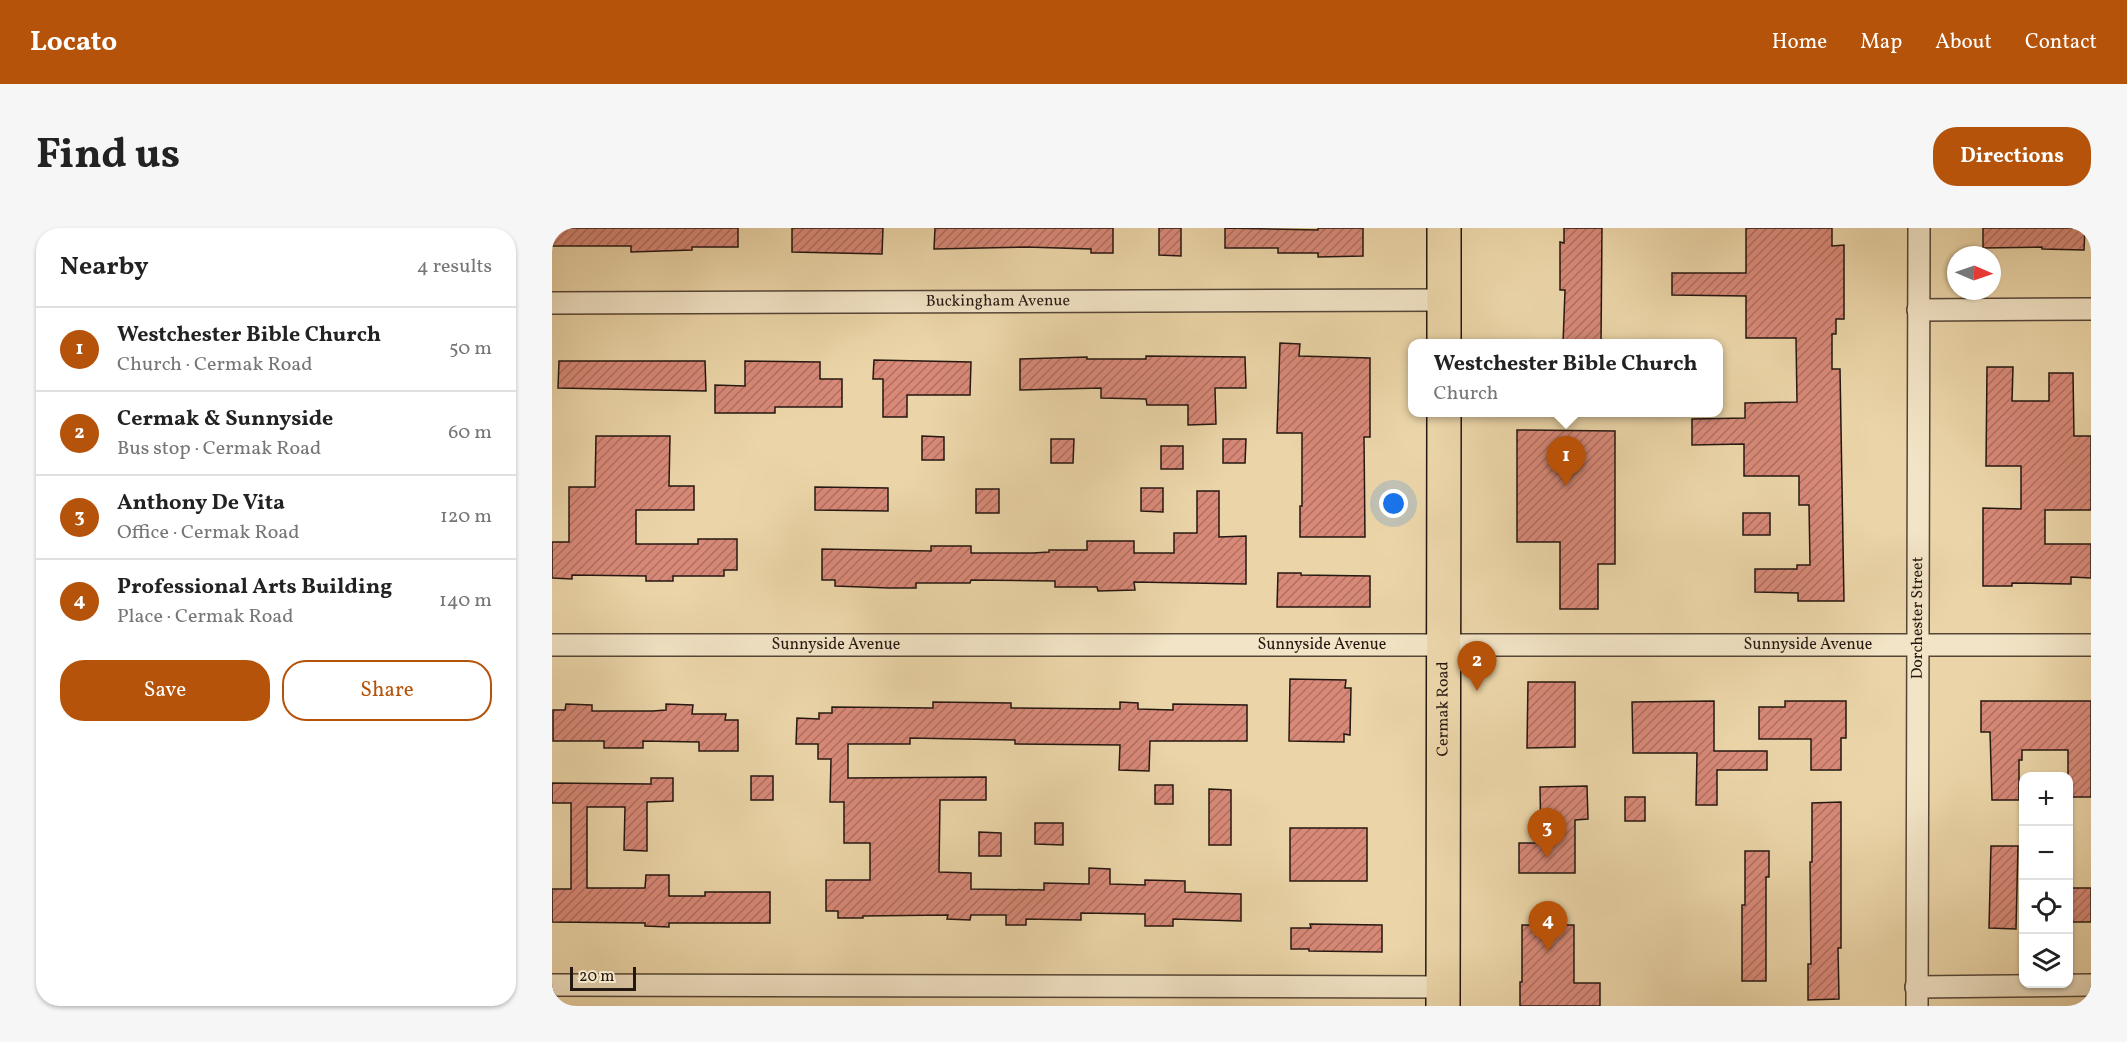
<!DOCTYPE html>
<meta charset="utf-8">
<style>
body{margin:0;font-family:Vollkorn,serif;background:#f6f6f6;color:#222}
.controls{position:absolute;right:18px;bottom:18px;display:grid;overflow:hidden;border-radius:12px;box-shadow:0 2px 4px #0004}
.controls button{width:54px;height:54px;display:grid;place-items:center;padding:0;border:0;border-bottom:2px solid #e0e0e0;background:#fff;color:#222;font:30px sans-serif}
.compass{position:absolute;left:1395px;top:18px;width:54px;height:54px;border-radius:50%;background:#fff;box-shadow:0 2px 4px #0004;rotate:92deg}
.scale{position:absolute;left:18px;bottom:15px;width:66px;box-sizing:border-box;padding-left:6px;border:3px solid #251711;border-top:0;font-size:16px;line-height:21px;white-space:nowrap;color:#251711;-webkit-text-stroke:4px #f2e4c6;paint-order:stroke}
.you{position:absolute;left:842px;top:276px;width:21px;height:21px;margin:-15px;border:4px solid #fff;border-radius:50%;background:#1a73e8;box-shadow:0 0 0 9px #1a73e833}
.badge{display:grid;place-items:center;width:39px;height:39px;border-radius:50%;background:#b45309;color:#fff;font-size:20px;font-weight:700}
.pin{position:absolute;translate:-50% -50px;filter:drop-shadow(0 2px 3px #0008)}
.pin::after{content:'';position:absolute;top:32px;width:21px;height:18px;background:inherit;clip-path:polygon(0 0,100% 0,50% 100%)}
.popup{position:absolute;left:856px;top:111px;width:315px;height:78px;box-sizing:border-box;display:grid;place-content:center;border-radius:12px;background:#fff;filter:drop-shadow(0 2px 4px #0005);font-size:20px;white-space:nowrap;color:#767676}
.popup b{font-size:22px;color:#222}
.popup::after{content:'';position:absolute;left:50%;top:100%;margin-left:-12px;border:12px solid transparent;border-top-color:#fff}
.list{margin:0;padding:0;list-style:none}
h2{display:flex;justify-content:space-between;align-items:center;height:78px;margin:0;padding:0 24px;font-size:26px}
h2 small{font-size:20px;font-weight:400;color:#767676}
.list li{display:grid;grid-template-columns:39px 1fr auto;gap:18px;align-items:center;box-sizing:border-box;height:84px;padding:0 24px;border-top:2px solid #e0e0e0}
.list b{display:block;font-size:22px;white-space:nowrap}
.list p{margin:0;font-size:20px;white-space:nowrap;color:#767676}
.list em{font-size:20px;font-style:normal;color:#767676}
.actions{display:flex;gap:12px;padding:18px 24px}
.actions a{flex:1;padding:14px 0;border:2px solid #b45309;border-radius:24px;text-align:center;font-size:21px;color:#b45309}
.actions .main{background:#b45309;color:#fff}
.icon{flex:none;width:33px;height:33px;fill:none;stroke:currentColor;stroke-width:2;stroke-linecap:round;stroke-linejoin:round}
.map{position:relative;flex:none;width:1539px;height:778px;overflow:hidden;border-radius:24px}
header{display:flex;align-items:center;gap:36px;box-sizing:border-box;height:84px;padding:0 30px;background:#b45309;color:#fff}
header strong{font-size:28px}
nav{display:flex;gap:33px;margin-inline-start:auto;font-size:21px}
.intro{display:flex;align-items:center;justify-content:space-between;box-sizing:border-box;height:144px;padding:0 36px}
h1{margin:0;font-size:42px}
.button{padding:15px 27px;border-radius:24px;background:#b45309;color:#fff;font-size:21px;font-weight:700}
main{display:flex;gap:36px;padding:0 36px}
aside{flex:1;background:#fff;border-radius:24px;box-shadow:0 2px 4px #0004}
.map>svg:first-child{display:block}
.building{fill:url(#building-hatch);stroke:#251711;stroke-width:1.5}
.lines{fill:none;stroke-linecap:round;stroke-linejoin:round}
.minor-casing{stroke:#564637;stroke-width:24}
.primary-casing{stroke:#251711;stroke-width:36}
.minor{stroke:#f2e4c6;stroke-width:21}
.primary{stroke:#ebd5a8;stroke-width:33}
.labels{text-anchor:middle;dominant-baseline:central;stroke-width:4.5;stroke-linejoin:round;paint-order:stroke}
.street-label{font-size:16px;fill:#251711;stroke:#f2e4c6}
</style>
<header>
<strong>Locato</strong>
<nav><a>Home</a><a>Map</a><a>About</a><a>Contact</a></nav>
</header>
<div class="intro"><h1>Find us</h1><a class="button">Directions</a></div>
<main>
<aside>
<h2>Nearby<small>4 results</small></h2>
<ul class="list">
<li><span class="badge">1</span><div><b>Westchester Bible Church</b><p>Church · Cermak Road</p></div><em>50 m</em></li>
<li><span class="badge">2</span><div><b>Cermak &amp; Sunnyside</b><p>Bus stop · Cermak Road</p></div><em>60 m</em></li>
<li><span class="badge">3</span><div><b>Anthony De Vita</b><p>Office · Cermak Road</p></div><em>120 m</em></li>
<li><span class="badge">4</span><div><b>Professional Arts Building</b><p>Place · Cermak Road</p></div><em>140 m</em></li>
</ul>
<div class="actions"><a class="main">Save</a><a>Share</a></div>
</aside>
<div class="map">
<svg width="1539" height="778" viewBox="0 0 1539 778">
<defs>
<pattern id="building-hatch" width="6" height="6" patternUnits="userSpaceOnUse" patternTransform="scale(1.5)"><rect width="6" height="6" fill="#d88978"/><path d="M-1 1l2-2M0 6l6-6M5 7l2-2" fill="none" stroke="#af6f61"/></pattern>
</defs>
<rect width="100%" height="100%" fill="#ebd5a8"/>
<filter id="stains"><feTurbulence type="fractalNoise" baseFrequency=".00333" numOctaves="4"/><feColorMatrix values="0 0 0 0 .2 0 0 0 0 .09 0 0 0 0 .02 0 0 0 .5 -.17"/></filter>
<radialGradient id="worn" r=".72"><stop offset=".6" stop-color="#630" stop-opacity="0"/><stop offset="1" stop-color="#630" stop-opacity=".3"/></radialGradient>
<g class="building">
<path d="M 0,0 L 186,0 L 186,19 L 140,19 L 140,22 L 79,24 L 79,18 L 0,18 Z"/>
<path d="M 240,0 L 331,0 L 330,26 L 240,24 Z"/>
<path d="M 383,0 L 561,0 L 561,25 L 539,25 L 539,21 L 474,19 L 382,21 Z"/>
<path d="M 607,0 L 629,0 L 629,28 L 607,27 Z"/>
<path d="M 673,0 L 766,2 L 766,0 L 811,0 L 811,28 L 766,29 L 766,25 L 726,25 L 726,20 L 673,20 Z"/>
<path d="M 1012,0 L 1050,0 L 1049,116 L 1011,116 L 1013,62 L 1008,62 L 1008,14 L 1012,15 Z"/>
<path d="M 1194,0 L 1280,0 L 1280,18 L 1292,17 L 1292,91 L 1284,91 L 1284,106 L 1280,106 L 1280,141 L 1288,141 L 1292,373 L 1246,373 L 1246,365 L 1203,364 L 1203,341 L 1245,341 L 1245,337 L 1258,337 L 1257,277 L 1247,277 L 1247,248 L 1192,248 L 1192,216 L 1140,217 L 1140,191 L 1193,190 L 1193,175 L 1245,174 L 1244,110 L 1194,110 L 1194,68 L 1120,67 L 1120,45 L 1194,45 Z"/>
<path d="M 1431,0 L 1533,0 L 1532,22 L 1490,21 L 1490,19 L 1431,20 Z"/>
<path d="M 728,115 L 748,116 L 747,128 L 818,130 L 818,209 L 812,209 L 813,309 L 748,309 L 748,278 L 750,278 L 750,205 L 725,205 Z"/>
<path d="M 594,128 L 693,129 L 694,160 L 663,160 L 664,196 L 636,197 L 636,177 L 595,177 L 594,171 L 549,170 L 549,160 L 468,162 L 468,131 L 535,129 L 535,131 L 594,131 Z"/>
<path d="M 322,132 L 419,134 L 418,167 L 355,167 L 355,189 L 331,189 L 331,151 L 321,151 Z"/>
<path d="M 7,133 L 153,133 L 154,163 L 6,160 Z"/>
<path d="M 193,133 L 268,134 L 268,151 L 290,151 L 290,179 L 223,179 L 223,185 L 163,185 L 163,157 L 193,158 Z"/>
<path d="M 1435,139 L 1461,139 L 1460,173 L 1497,173 L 1497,145 L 1521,145 L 1522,208 L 1539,208 L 1539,282 L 1493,282 L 1493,316 L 1539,316 L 1539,350 L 1519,349 L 1519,356 L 1460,355 L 1460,358 L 1431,358 L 1431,280 L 1469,281 L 1469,238 L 1434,238 Z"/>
<path d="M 965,202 L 1063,203 L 1063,336 L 1046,336 L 1046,381 L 1008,381 L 1008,314 L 965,314 Z"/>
<path d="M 44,208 L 118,208 L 117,258 L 142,258 L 142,282 L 84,282 L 84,316 L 146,316 L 146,311 L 185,311 L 185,342 L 172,342 L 172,348 L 121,348 L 121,353 L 94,353 L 94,348 L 20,347 L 20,351 L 0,350 L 0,314 L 17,314 L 17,259 L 43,259 Z"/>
<path d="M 370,208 L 392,209 L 392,232 L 370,232 Z"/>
<path d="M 499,211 L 522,211 L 521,235 L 499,235 Z"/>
<path d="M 671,211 L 694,211 L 693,235 L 671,235 Z"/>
<rect x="609" y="218" width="22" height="23"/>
<path d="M 263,259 L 336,260 L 336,283 L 263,282 Z"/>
<path d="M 589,260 L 611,260 L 611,284 L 589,283 Z"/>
<rect x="424" y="261" width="23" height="24"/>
<path d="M 645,263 L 667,263 L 667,309 L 694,308 L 694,356 L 582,354 L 583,362 L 546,363 L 545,359 L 503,359 L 503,353 L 419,352 L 418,355 L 364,355 L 364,360 L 337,360 L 283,358 L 283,352 L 270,352 L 270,321 L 379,323 L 379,318 L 419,318 L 419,325 L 481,325 L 497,324 L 497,322 L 535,322 L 535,313 L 582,313 L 582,325 L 622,325 L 622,305 L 645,305 Z"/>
<rect x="1191" y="285" width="27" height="22"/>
<path d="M 726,345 L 749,345 L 749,347 L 818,348 L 818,379 L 725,379 Z"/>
<path d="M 738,451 L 794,452 L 793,460 L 799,460 L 798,507 L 792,506 L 792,514 L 737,513 Z"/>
<path d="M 976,454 L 1023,454 L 1023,519 L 975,520 Z"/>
<path d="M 1162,473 L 1162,523 L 1215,523 L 1215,542 L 1165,542 L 1165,577 L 1144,577 L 1145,525 L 1081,525 L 1080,474 Z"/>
<path d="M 1233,473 L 1294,473 L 1294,510 L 1289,510 L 1289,542 L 1259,542 L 1259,511 L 1207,511 L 1207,479 L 1233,479 Z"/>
<path d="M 1429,473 L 1539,473 L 1539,569 L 1516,569 L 1516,522 L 1470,522 L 1470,532 L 1467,532 L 1467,572 L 1440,572 L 1438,504 L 1429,504 Z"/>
<path d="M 381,474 L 459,475 L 459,480 L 568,481 L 568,474 L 586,475 L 586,481 L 621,482 L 621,476 L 695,477 L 695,513 L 598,513 L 597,543 L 567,542 L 568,517 L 463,516 L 463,512 L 358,510 L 358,516 L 296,516 L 296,550 L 434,549 L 434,572 L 388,572 L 387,644 L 419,645 L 419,661 L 492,662 L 492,655 L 537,656 L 537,640 L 558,641 L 558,656 L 593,657 L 593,652 L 633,653 L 633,664 L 689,666 L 689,693 L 621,691 L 621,698 L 593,698 L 593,686 L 529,685 L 529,692 L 474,691 L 474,697 L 454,697 L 454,687 L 419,687 L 418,692 L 395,691 L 396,687 L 311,688 L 311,690 L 286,690 L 286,683 L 274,683 L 274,652 L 318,652 L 318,615 L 292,615 L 292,574 L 278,574 L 279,531 L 266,531 L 266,516 L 244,516 L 245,490 L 267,491 L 267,485 L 280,485 L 280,479 L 381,480 Z"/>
<path d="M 14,476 L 40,477 L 40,483 L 101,483 L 114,482 L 114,476 L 141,477 L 140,486 L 174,486 L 173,492 L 186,492 L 186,523 L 147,523 L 147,514 L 91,513 L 91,520 L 52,520 L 52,513 L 1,513 L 1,482 L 13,482 Z"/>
<rect x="199" y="548" width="22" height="24"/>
<path d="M 99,550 L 121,550 L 121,573 L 95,574 L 95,623 L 72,622 L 73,579 L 35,579 L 35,660 L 93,660 L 94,647 L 117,647 L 117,668 L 153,668 L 153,664 L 218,664 L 218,695 L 117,695 L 117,699 L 93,698 L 93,695 L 0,694 L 0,661 L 19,661 L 19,575 L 0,575 L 0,555 L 99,556 Z"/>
<rect x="603" y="557" width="18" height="19"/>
<path d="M 1035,558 L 1036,591 L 1023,592 L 1023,645 L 967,645 L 967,615 L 989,615 L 988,559 Z"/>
<path d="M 657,561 L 679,562 L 679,617 L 657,617 Z"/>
<rect x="1073" y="569" width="20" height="24"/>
<path d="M 1289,574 L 1289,720 L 1286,720 L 1287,771 L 1256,772 L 1256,736 L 1259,736 L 1258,634 L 1260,634 L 1260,575 Z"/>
<path d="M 483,595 L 511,595 L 511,617 L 483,616 Z"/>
<rect x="738" y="600" width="77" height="53"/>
<path d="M 427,604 L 449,605 L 449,628 L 427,628 Z"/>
<path d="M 1439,618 L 1466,618 L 1464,701 L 1437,700 Z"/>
<path d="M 1193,623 L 1217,623 L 1217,649 L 1214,649 L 1214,753 L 1190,753 L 1190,677 L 1193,677 Z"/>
<rect x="1516" y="660" width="23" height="34"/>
<path d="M 758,696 L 830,697 L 830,724 L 757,723 L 757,721 L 739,721 L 739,700 L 759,700 Z"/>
<path d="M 970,697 L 1022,697 L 1022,755 L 1048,755 L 1048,778 L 968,778 L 968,754 L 970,754 Z"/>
</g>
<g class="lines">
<g class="minor-casing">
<g id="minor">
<path id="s1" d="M 0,75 L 892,72"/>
<path d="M 1366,82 L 1539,81"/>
<path id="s2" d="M 0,417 L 1539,417"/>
<path d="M 0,757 L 891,759"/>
<path d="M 1364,759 L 1539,757"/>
<path id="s3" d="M 1365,778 L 1367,0"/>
</g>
</g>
<g class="primary-casing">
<g id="primary">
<path d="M 892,116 L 892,0"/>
<path id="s4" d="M 891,778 L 892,184"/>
</g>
</g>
<use href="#minor" class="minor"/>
<use href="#primary" class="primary"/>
</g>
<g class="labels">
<g class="street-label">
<text stroke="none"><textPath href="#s1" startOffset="446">Buckingham Avenue</textPath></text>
<text stroke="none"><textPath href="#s3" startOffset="388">Dorchester Street</textPath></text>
<text stroke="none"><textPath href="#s2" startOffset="284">Sunnyside Avenue</textPath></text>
<text stroke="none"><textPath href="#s2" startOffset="770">Sunnyside Avenue</textPath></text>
<text stroke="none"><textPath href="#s2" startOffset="1256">Sunnyside Avenue</textPath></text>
<text stroke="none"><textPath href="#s4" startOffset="297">Cermak Road</textPath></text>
</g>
</g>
<rect width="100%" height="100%" filter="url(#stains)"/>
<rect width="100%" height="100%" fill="url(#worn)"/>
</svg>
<div class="controls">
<button>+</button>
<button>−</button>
<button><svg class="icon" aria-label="locate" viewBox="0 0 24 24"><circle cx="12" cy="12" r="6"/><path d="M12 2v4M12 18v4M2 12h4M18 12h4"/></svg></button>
<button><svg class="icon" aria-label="layers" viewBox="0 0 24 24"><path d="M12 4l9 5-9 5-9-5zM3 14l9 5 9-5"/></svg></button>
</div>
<svg class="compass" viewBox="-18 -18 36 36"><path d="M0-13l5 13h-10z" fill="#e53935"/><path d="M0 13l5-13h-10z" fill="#767676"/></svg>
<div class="scale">20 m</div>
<div class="you"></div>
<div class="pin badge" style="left:1014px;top:258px">1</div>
<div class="popup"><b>Westchester Bible Church</b>Church</div>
<div class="pin badge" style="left:925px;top:463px">2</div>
<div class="pin badge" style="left:995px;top:630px">3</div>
<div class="pin badge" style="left:996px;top:723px">4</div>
</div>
</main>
